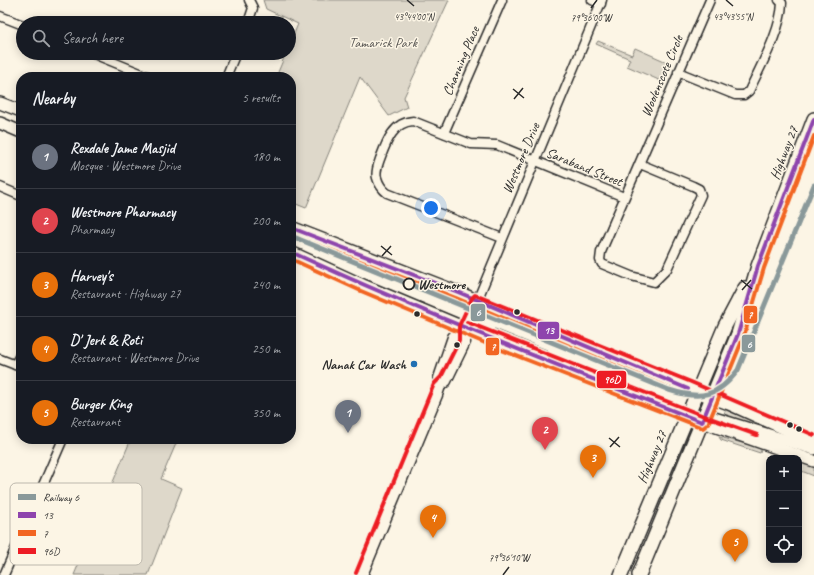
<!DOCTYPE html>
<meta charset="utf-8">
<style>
body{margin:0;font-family:Caveat,sans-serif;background:#20242c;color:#f1f3f6}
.controls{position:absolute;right:12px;bottom:12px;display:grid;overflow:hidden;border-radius:8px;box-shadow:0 2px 10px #0003}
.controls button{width:36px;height:36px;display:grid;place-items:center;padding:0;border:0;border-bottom:1px solid #363941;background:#171b24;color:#f1f3f6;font:20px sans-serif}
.you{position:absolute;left:431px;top:208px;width:14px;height:14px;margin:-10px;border:3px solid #fff;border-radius:50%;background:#1a73e8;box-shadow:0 0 0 6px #1a73e833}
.badge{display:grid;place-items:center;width:26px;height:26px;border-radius:50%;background:#7c3aed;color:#fff;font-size:13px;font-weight:700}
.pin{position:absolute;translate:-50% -33px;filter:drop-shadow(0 1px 2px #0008)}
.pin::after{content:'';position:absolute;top:21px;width:14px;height:12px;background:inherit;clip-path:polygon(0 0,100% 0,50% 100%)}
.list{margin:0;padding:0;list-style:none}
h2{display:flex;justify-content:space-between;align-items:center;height:52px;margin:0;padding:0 16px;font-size:17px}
h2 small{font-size:13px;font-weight:400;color:#9ea1a6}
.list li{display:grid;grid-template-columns:26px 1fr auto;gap:12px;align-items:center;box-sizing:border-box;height:64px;padding:0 16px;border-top:1px solid #363941}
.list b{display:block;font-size:15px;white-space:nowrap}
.list p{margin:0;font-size:13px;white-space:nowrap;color:#9ea1a6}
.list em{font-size:13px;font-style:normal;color:#9ea1a6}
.icon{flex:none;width:22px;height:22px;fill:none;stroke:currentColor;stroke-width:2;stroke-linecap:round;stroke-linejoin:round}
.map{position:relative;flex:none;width:814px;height:575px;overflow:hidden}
.search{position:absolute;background:#171b24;box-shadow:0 2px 10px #0003;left:16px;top:16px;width:280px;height:44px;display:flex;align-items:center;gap:10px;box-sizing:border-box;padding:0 14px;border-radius:22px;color:#9ea1a6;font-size:15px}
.panel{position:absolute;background:#171b24;box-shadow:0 2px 10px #0003;left:16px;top:72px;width:280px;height:372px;border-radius:16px}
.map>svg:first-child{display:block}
.green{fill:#ded8ca;stroke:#84827a}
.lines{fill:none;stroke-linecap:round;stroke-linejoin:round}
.minor-casing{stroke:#2b2b2b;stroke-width:11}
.tertiary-casing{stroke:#2b2b2b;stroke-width:13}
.secondary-casing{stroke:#2b2b2b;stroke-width:14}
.primary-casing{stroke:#2b2b2b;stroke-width:16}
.minor{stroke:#fcf5e5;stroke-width:8}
.tertiary{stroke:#fcf5e5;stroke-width:10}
.secondary{stroke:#fcf5e5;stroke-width:11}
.primary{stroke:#fcf5e5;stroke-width:13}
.bus-1-casing{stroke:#fcf5e5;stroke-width:7}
.bus-2-casing{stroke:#fcf5e5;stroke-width:7}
.bus-3-casing{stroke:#fcf5e5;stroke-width:7}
.bus-1{stroke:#8e44ad;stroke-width:4}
.bus-2{stroke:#f26522;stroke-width:4}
.bus-3{stroke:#ed1c24;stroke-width:4}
.rail-1-casing{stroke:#fcf5e5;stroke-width:8}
.rail-1{stroke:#8a999a;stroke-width:5}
.ticks{fill:none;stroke:#2b2b2b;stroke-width:1.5}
.stop-dot{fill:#fcf5e5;stroke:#2b2b2b;stroke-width:2}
.bus-dot{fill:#2b2b2b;stroke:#fcf5e5;stroke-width:1.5}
.poi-dot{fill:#1f6fb2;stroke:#fcf5e5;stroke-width:1.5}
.labels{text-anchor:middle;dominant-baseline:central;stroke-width:3;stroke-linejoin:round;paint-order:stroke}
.park-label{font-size:14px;fill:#585653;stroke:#fcf5e5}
.street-label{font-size:14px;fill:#2b2b2b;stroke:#fcf5e5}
.stop-label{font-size:14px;font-weight:bold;fill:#2b2b2b;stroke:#fcf5e5;text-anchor:start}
.poi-label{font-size:14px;font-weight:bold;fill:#2b2b2b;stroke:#fcf5e5;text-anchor:end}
.key{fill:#fcf5e5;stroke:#bdb8ad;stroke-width:1}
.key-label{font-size:11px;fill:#2b2b2b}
.ticks-label{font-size:10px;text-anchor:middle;fill:#2b2b2b;stroke:#fcf5e5;stroke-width:3;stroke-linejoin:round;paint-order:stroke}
.line-badge{stroke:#fcf5e5;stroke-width:1.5}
.badge-label{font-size:11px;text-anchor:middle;font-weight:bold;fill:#fff}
</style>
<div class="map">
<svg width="814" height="575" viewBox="0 0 814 575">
<rect width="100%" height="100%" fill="#fcf5e5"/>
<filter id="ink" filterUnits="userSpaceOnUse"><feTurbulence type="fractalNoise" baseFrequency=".025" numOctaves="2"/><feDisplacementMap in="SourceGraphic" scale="8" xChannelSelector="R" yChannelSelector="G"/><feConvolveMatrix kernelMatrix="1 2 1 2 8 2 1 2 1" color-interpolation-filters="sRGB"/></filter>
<g filter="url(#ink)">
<g class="green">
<path d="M 263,0 L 449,0 L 404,97 L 407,107 L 389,116 L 360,77 L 306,208 L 291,202 L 291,77 L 276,77 L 286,53 L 289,53 L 289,46 L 298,24 L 266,9 Z"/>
<path d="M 598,41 L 632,55 L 635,48 L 669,63 L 661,81 L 627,66 L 630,59 L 596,44 Z"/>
<path d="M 494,329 L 495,329 L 547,350 L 501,338 L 493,332 Z"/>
<path d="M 726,409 L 796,438 L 723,416 Z"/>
<path d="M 719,437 L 762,448 L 760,453 L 721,440 Z"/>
<path d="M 131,439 L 178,439 L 161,479 L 182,488 L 148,575 L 74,575 Z"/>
<path d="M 799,461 L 814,467 L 814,476 L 799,470 Z"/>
</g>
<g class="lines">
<g class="minor-casing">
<g id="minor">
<path d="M 592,0 L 601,4"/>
<path d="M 0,16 L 23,25"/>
<path d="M 248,23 L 253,8 L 249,0"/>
<path d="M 91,53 L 150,77"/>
<path d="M 678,72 L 735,95 L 744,95 L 749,91 C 761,65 781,31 782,3 L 779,0"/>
<path d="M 226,77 L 236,53"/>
<path d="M 444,133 L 502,0"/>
<path d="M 640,164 L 693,186 L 699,189 L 701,195 L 667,269 L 654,282 L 631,276 L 602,264 L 600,260 L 601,252 L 710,0"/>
<path d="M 0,187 L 21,196"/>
<path d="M 502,238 L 387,193 C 382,189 379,185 377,178 C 375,172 378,165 380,159 C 386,143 393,122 413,121 L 471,144 L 497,145 L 624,197"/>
<path d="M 477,301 L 602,0"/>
<path d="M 0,359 L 21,367"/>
<path d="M 15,365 L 21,353"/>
<path d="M 4,575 L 63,439"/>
</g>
</g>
<g class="tertiary-casing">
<g id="tertiary">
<path d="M 440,386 L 446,381 L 465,342 L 465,328 L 477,301"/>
<path d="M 362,575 L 437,395 L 440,386 L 439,378 L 453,337 L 465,328"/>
</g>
</g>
<g class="secondary-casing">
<g id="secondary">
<path d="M 0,103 L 21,111"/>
<path d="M 0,123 L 21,132"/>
<path d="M 291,227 L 458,292 L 683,387 L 729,404 L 814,442"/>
<path d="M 291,252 L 363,285 L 506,345 L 702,422 L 814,461"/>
<path d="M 711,417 L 814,449"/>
</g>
</g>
<g class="primary-casing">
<g id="primary">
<path d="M 621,575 L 725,326 L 745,288"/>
<path d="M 639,575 L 738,334 L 758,266 L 814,119"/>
</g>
</g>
<use href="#minor" class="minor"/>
<use href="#tertiary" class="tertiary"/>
<use href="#secondary" class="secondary"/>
<use href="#primary" class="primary"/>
<g class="bus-1-casing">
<g id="bus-1">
<path d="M 297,230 L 458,292 L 688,389"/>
<path d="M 291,252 C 426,314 564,368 702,422 L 738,334 L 758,266 L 814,119"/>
</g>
</g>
<g class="bus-2-casing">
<g id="bus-2">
<path d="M 295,236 L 456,298 L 686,395"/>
<path d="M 291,259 L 361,291 L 504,351 L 703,428 L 708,424 L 744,336 L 764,268 L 814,136"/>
</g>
</g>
<g class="bus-3-casing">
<g id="bus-3">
<path d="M 467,322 L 704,416 L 757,435"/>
<path d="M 356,573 L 434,384 L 441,377 L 459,341 L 459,326 L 472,298 L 475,295 L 691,382 L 814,435"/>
</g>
</g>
<use href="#bus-1" class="bus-1"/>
<use href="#bus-2" class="bus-2"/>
<use href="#bus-3" class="bus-3"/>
<g class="rail-1-casing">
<path id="rail-1" d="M 291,236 L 669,390 C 700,400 718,397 738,370 L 814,185"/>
</g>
<use href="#rail-1" class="rail-1"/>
</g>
</g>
<path class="ticks" d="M 407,0 L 414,6M 726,0 L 733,6M 591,8 L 597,0M 513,89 L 524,98M 514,99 L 523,88M 381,246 L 392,255M 382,256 L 391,246M 741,280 L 752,289M 742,290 L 751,280M 609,438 L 620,447M 610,447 L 619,437M 503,575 L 509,567"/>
<circle class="stop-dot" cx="409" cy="284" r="5.5"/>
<g class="bus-dot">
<circle cx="517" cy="312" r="3.5"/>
<circle cx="417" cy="314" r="3.5"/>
<circle cx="457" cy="345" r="3.5"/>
<circle cx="790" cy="425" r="3.5"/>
<circle cx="799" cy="429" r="3.5"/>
</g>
<circle class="poi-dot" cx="414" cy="364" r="4"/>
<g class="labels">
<g class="park-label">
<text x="383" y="42">Tamarisk Park</text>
</g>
<g class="street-label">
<text transform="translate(461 61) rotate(-67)">Channing Place</text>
<text transform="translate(662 76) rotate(-67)">Woolenscote Circle</text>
<text transform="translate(784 153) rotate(-69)">Highway 27</text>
<text transform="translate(521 158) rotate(-67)">Westmore Drive</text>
<text transform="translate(584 167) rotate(22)">Saraband Street</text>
<text transform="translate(652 457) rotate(-67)">Highway 27</text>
</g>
<g class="stop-label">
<text x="418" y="284">Westmore</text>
</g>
<g class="poi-label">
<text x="406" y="364">Nanak Car Wash</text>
</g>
</g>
<rect x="10" y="483" width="132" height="82" rx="6" class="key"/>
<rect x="18" y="494" width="18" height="6" fill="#8a999a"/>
<rect x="18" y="512" width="18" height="6" fill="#8e44ad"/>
<rect x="18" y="530" width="18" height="6" fill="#f26522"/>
<rect x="18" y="548" width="18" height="6" fill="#ed1c24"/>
<g class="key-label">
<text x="43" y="501">Railway 6</text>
<text x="43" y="519">13</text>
<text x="43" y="537">7</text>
<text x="43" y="555">96D</text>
</g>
<g class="ticks-label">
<text x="414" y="20">43°44'00"N</text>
<text x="733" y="20">43°43'55"N</text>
<text x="591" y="21">79°36'00"W</text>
<text x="509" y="561">79°36'10"W</text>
</g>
<g class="line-badge">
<rect x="470" y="303" width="16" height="19" rx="4" fill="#8a999a"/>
<rect x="743" y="305" width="15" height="19" rx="4" fill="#f26522"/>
<rect x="537" y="321" width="23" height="19" rx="4" fill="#8e44ad"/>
<rect x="741" y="334" width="15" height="19" rx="4" fill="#8a999a"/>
<rect x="485" y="337" width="15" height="19" rx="4" fill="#f26522"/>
<rect x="596" y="370" width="31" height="19" rx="4" fill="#ed1c24"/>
</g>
<g class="badge-label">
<text x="478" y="316">6</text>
<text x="750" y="318">7</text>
<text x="549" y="334">13</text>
<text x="749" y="348">6</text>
<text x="493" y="350">7</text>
<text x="612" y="383">96D</text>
</g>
</svg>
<div class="controls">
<button>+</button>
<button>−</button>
<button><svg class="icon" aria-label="locate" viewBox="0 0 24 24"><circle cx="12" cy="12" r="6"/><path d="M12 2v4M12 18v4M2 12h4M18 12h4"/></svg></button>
</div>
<div class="you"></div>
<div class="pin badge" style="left:348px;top:433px;background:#6b7280">1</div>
<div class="pin badge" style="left:545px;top:450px;background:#e0444e">2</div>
<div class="pin badge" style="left:593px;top:478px;background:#e8710a">3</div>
<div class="pin badge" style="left:433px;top:538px;background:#e8710a">4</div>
<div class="pin badge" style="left:735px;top:562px;background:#e8710a">5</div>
<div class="search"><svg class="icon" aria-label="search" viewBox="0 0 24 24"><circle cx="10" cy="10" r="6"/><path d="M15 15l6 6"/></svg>Search here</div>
<section class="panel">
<h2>Nearby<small>5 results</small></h2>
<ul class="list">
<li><span class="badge" style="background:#6b7280">1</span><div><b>Rexdale Jame Masjid</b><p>Mosque · Westmore Drive</p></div><em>180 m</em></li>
<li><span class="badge" style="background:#e0444e">2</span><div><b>Westmore Pharmacy</b><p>Pharmacy</p></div><em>200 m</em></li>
<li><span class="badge" style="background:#e8710a">3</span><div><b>Harvey's</b><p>Restaurant · Highway 27</p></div><em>240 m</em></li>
<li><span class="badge" style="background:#e8710a">4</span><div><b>D' Jerk &amp; Roti</b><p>Restaurant · Westmore Drive</p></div><em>250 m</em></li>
<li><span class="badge" style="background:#e8710a">5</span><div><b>Burger King</b><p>Restaurant</p></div><em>350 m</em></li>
</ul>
</section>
</div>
